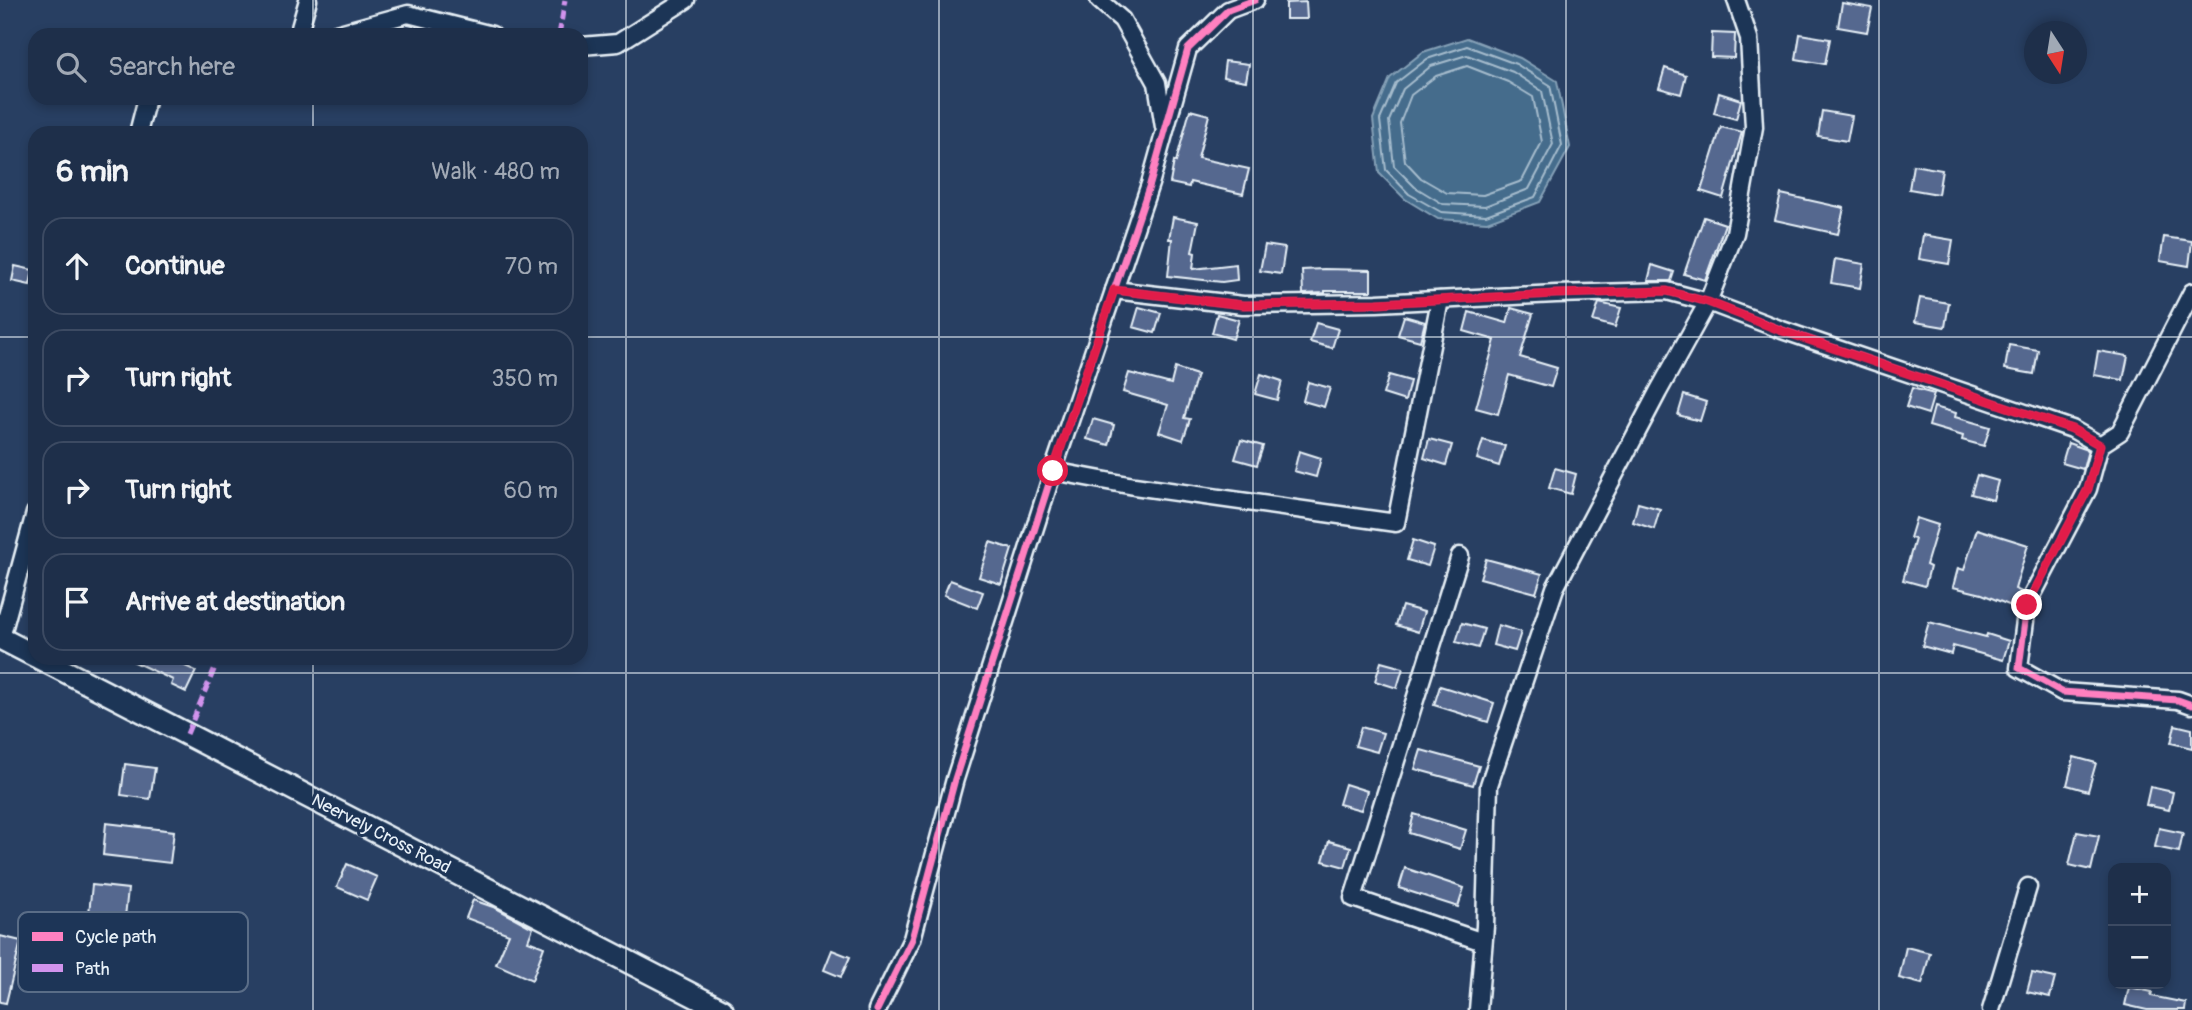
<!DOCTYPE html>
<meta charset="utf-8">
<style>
body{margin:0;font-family:Pangolin,sans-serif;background:#2b3b54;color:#f1f3f6}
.controls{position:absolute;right:21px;bottom:21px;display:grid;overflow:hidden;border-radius:14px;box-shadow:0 4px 10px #0003}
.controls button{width:63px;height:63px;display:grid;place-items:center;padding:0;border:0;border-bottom:2px solid #3c4a62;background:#1e2f4a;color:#f1f3f6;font:35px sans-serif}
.compass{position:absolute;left:2024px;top:21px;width:63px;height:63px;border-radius:50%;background:#1e2f4a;box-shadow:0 4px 10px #0003;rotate:168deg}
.stop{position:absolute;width:21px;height:21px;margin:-16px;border:5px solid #e11d48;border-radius:50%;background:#fff}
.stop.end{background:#e11d48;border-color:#fff;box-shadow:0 2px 7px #0008}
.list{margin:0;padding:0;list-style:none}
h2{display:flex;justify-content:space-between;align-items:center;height:91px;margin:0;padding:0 28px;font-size:30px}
h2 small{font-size:23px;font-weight:400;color:#a1a9b5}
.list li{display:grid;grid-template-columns:46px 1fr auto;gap:21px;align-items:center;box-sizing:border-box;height:98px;margin:0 14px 14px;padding:0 14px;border:2px solid #3c4a62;border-radius:21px}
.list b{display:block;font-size:26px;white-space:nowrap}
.list em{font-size:23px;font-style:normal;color:#a1a9b5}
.icon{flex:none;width:38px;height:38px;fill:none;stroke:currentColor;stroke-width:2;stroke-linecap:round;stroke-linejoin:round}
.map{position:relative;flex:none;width:2192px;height:1010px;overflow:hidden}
.search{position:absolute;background:#1e2f4a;box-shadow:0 4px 10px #0003;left:28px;top:28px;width:560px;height:77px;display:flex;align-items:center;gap:18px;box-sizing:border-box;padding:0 24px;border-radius:21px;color:#a1a9b5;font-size:26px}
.panel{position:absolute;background:#1e2f4a;box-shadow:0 4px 10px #0003;left:28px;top:126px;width:560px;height:539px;border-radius:21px}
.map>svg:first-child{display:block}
.water{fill:#446c8c;stroke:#86a1b7;stroke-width:2}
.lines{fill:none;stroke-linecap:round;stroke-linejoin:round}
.shore{stroke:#a6bccd;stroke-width:2}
.building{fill:#55678f;stroke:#e8f1f8;stroke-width:2}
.street-casing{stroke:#e8f1f8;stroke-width:21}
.secondary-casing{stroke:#e8f1f8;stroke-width:26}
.street{stroke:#1d3557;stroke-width:16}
.secondary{stroke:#1d3557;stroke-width:21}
.quiet{stroke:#d193ec;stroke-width:5;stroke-dasharray:10 5;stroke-linecap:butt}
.cycleway-casing{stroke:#1d3557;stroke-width:11}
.cycleway{stroke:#ff80c0;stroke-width:7}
.route{stroke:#e11d48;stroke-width:9}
.grid{fill:none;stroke:#e8f1f8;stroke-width:2;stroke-opacity:0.55}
.labels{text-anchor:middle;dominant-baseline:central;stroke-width:6;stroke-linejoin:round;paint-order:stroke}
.street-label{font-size:18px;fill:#e8f1f8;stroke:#1d3557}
.key{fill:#1d3557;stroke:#5a6d87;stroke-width:2}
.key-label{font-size:19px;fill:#e8f1f8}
</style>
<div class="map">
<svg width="2192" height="1010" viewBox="0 0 2192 1010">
<rect width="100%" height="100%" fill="#283f62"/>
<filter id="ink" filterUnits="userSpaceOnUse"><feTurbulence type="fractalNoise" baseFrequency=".0143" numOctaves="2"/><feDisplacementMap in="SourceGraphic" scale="14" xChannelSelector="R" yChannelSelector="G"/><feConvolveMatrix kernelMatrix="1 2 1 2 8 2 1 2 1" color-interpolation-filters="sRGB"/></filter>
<g filter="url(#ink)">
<path class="water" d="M 1467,38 L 1520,58 L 1557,81 L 1570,147 L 1540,202 L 1487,222 L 1438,219 L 1405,199 L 1379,173 L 1373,119 L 1390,78 L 1423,52 Z"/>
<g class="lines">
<g class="shore">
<path d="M 1467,46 L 1516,64 L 1550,85 L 1562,145 L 1535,197 L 1486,215 L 1441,212 L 1409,194 L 1386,170 L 1380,120 L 1396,83 L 1427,59 Z"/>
<path d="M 1467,55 L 1513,72 L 1542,91 L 1553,144 L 1529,189 L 1485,206 L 1443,204 L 1415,187 L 1394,166 L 1389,121 L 1403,89 L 1431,66 Z"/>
<path d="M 1467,66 L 1508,82 L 1533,97 L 1542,142 L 1522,181 L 1483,195 L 1447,193 L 1421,178 L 1405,161 L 1400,123 L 1411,95 L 1436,76 Z"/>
</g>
</g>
<g class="building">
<path d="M 1306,2 L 1307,19 L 1286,19 L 1286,3 Z"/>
<path d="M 1842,3 L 1872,8 L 1867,32 L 1838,27 Z"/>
<path d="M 1712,33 L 1735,34 L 1734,58 L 1711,57 Z"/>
<path d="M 1800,34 L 1830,39 L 1825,64 L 1796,59 Z"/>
<path d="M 1225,61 L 1249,64 L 1246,81 L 1223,77 Z"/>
<path d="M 1665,68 L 1686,75 L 1681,94 L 1659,88 Z"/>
<path d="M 1719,93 L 1741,100 L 1736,119 L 1714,113 Z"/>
<path d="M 1190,110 L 1209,115 L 1198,158 L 1249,169 L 1243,194 L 1190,182 L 1189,187 L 1170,183 L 1174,161 L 1176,162 Z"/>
<path d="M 1822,111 L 1852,116 L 1847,141 L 1818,136 Z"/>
<path d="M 1721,127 L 1742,132 L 1723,198 L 1701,191 Z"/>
<path d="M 1913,165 L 1942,170 L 1938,194 L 1909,189 Z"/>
<path d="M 1781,194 L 1844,208 L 1838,234 L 1775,220 Z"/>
<path d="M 1173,217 L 1198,222 L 1192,252 L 1195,253 L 1193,269 L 1236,264 L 1237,280 L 1222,282 L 1168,276 L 1172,239 L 1169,239 Z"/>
<path d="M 1704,217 L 1725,224 L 1705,280 L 1684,274 Z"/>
<path d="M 1923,235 L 1953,240 L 1949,264 L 1919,259 Z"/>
<path d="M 2164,237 L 2192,241 L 2189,266 L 2160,261 Z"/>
<path d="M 1265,245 L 1285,248 L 1281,274 L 1260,271 Z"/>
<path d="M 1835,259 L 1864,264 L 1860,288 L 1831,283 Z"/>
<path d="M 1652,265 L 1674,272 L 1671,281 L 1648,281 Z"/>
<path d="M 15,266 L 33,270 L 30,285 L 12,281 Z"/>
<path d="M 1324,269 L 1371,270 L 1371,291 L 1325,291 L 1325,293 L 1303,294 L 1302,270 Z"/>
<path d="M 1920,298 L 1949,303 L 1945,327 L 1915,322 Z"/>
<path d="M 1599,303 L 1621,308 L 1615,327 L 1593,321 Z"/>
<path d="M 1139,307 L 1161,313 L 1155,333 L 1133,327 Z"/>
<path d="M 1511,308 L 1533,314 L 1520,357 L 1557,368 L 1551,387 L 1509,375 L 1498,414 L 1476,408 L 1495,340 L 1464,331 L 1469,312 L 1507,323 Z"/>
<path d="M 1217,314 L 1239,320 L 1233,339 L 1212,333 Z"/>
<path d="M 1404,316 L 1425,322 L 1420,341 L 1398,335 Z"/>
<path d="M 1316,323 L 1338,329 L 1332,348 L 1310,342 Z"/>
<path d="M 2009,345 L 2038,350 L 2034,374 L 2005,369 Z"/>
<path d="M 2098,351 L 2128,356 L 2123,380 L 2094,375 Z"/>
<path d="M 1175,368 L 1197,375 L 1184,418 L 1190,419 L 1183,440 L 1159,432 L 1168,405 L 1123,392 L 1129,373 L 1171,384 Z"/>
<path d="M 1261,374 L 1282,381 L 1277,400 L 1255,394 Z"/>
<path d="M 1389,375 L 1410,381 L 1405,401 L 1383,394 Z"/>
<path d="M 1308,382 L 1330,388 L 1324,407 L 1303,401 Z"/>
<path d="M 1912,388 L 1934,394 L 1928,414 L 1906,407 Z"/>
<path d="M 1684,395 L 1706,402 L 1700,421 L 1678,415 Z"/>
<path d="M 1934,407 L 1956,413 L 1955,417 L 1990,427 L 1984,446 L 1962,440 L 1963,436 L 1929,426 Z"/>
<path d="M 1093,419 L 1114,425 L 1109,445 L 1087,439 Z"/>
<path d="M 1429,439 L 1452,445 L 1446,465 L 1424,458 Z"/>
<path d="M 1241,440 L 1263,446 L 1257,465 L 1235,459 Z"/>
<path d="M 1483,440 L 1505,446 L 1499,466 L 1477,459 Z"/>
<path d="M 2068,443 L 2088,450 L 2083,469 L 2062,463 Z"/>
<path d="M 1299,451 L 1321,458 L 1316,477 L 1294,471 Z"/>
<path d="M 1555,468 L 1576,474 L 1571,494 L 1549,488 Z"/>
<path d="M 1977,475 L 1998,481 L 1993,500 L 1971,494 Z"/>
<path d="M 1638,503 L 1660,509 L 1654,529 L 1633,522 Z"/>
<path d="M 1916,518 L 1938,525 L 1926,565 L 1930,567 L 1925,586 L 1903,580 L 1915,539 L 1910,538 Z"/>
<path d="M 1977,529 L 2028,545 L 2015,589 L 2022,592 L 2016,608 L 1982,594 L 1953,587 L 1958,568 L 1964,570 Z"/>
<path d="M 1413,540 L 1434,547 L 1428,566 L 1407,560 Z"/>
<path d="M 990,542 L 1012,549 L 1001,584 L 979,577 Z"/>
<path d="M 1486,559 L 1542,574 L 1536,593 L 1480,578 Z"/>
<path d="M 950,580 L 983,592 L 977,608 L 944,595 Z"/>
<path d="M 1402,606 L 1424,612 L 1418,632 L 1396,625 Z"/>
<path d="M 1929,622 L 1986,637 L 1987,634 L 2009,641 L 2003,660 L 1953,646 L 1951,654 L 1922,646 Z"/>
<path d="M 1462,623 L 1484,629 L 1478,648 L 1456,642 Z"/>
<path d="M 1498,625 L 1521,632 L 1515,651 L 1493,645 Z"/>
<path d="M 126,658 L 168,658 L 196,671 L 186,692 L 171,685 L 173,680 Z"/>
<path d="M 1381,662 L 1403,668 L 1397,688 L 1375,681 Z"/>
<path d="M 1440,686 L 1494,703 L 1488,722 L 1434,705 Z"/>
<path d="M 2175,725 L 2192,729 L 2192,748 L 2171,743 Z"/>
<path d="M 1361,727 L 1383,733 L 1377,752 L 1355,746 Z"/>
<path d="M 1421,750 L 1479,766 L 1473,785 L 1415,769 Z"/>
<path d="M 2074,757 L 2096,763 L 2088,791 L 2067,785 Z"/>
<path d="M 125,764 L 155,768 L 150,799 L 121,795 Z"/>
<path d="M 1345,784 L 1367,791 L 1361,810 L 1339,804 Z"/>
<path d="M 2150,787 L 2173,792 L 2169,810 L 2146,805 Z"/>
<path d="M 1414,814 L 1466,830 L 1460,849 L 1409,833 Z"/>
<path d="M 106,823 L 174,831 L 170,863 L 103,855 Z"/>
<path d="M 2159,828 L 2183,833 L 2179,852 L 2155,847 Z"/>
<path d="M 2077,832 L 2099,836 L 2091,870 L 2069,865 Z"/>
<path d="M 1329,841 L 1351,847 L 1345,867 L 1323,861 Z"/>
<path d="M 347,864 L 377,877 L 367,900 L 337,887 Z"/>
<path d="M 1405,868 L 1464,888 L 1458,907 L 1399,888 Z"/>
<path d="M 92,885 L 128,889 L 123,936 L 87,932 Z"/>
<path d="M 473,900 L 496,908 L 533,928 L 528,941 L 544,947 L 532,980 L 496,964 L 509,934 L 466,918 Z"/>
<path d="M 0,936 L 21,941 L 6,1003 L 0,1002 Z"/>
<path d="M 1906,947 L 1930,953 L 1922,984 L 1899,978 Z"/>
<path d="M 832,950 L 850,957 L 841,977 L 824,970 Z"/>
<path d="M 2032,973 L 2055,978 L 2050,997 L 2027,992 Z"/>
<path d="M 2129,987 L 2152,992 L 2151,996 L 2186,1003 L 2185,1010 L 2147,1010 L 2125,1005 Z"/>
</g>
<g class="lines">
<g class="street-casing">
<g id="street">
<path d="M 1099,0 L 1122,20 L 1157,83 L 1164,127"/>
<path d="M 298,35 L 308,0"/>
<path d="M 332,35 L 408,14 L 492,35"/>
<path d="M 581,46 L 618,43 L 686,0"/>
<path d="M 138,133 L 147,98"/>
<path d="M 1114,290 L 1243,305 L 1377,303 L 1556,294 L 1667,291 L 1708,302 L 1782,330 L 2072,429 L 2100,445 L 2088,489 L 2027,605 L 2019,668 L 2062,692 L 2178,700 L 2192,705"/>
<path d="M 2100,445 L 2120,432 L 2192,292"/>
<path d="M 1053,471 L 1134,486 L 1396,523 L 1440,300"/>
<path d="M 1460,556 L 1353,898 L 1483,942"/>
<path d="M 1,638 L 35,513"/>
<path d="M 877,1010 L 912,939 L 955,779 L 1053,471 L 1150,184 L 1188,49 L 1228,10 L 1255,0"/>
<path d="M 1478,1010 L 1485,926 L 1489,785 L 1555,588 L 1658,392 L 1708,302 L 1735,233 L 1754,127 L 1749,38 L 1736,0"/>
<path d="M 1991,1010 L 2028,887"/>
</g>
</g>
<g class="secondary-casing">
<g id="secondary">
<path d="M 0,638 L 35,656"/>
<path d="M 39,658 L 722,1010"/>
</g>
</g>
<use href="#street" class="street"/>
<use href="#secondary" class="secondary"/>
<g class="quiet">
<path d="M 559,35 L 565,0"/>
<path d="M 187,734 L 219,658"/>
</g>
<g class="cycleway-casing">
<g id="cycleway">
<path d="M 1114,290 L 1243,305 L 1377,303 L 1556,294 L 1667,291 L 1708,302 L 1782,330 L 2072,429 L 2100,445 L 2088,489 L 2027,605 L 2019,668 L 2062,692 L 2178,700 L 2192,705"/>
<path d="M 877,1010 L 912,939 L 955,779 L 1053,471 L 1150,184 L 1188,49 L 1228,10 L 1255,0"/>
</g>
</g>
<use href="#cycleway" class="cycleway"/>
</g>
</g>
<g class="lines" filter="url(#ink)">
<path class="route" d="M 1053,471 L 1114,290 L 1243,305 L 1377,303 L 1556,294 L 1667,291 L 1708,302 L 1782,331 L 2072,429 L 2100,445 L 2088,489 L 2027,605"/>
</g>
<path class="grid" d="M 313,0 L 313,35M 626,0 L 626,1010M 939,0 L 939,1010M 1253,0 L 1253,1010M 1566,0 L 1566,1010M 1879,0 L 1879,1010M 313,98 L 313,133M 0,337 L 35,337M 581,337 L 2192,337M 313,658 L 313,1010M 0,673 L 2192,673"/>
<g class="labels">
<g class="street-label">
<text transform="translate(381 834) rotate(27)">Neervely Cross Road</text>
</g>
</g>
<rect x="18" y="912" width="230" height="80" rx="10" class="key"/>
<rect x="32" y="932" width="31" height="9" fill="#ff80c0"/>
<rect x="32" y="964" width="31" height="8" fill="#d193ec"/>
<g class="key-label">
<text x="75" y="943">Cycle path</text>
<text x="75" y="975">Path</text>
</g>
</svg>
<div class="controls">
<button>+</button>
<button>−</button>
</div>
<svg class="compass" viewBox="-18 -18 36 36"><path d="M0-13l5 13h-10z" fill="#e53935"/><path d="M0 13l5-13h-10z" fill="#a1a9b5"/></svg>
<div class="stop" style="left:1053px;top:471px"></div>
<div class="stop end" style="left:2027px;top:605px"></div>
<div class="search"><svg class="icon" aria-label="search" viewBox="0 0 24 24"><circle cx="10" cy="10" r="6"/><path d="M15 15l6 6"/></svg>Search here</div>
<section class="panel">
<h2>6 min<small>Walk · 480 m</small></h2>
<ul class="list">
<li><svg class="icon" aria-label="ahead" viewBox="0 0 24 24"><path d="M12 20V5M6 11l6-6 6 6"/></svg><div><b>Continue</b></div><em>70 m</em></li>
<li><svg class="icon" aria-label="right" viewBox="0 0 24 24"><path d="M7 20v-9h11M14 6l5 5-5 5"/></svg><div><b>Turn right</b></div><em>350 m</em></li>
<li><svg class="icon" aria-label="right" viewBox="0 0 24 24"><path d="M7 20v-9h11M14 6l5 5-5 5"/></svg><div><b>Turn right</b></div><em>60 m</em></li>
<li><svg class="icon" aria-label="arrive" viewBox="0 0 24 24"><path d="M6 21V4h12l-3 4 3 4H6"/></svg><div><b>Arrive at destination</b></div></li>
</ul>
</section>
</div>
